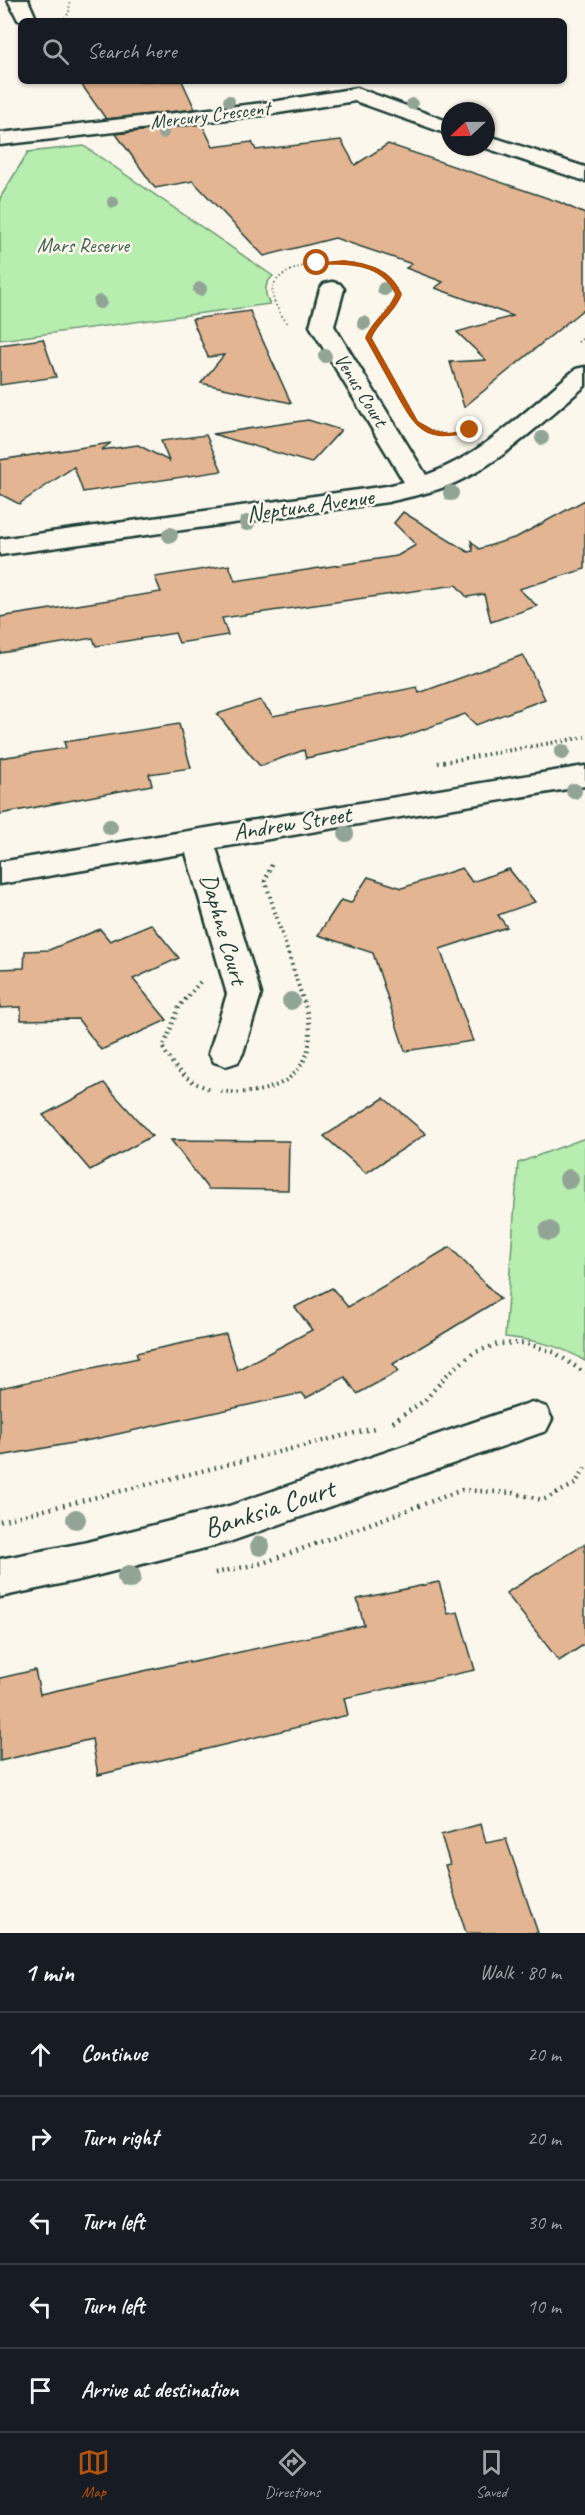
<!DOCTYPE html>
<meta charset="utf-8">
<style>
body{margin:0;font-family:Caveat,sans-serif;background:#242831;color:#f1f3f6}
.compass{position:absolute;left:441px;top:102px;width:54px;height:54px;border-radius:50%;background:#171b24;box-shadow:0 2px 4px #0004;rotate:248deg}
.stop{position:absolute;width:18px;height:18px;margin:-14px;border:4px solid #b45309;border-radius:50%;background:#fff}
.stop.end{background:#b45309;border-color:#fff;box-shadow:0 2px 6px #0008}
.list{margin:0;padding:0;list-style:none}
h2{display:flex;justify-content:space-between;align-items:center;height:78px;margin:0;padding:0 24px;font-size:26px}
h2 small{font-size:20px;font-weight:400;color:#9ea1a6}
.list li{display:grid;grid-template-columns:39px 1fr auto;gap:18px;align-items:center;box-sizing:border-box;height:84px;padding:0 24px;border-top:2px solid #363941}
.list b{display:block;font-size:22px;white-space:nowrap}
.list em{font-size:20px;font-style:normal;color:#9ea1a6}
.icon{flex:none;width:33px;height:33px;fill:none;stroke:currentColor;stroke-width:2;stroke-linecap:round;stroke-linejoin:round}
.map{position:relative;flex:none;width:585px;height:1933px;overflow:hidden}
.search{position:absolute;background:#171b24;box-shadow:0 2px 4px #0004;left:18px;right:18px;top:18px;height:66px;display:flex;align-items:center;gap:15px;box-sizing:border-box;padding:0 21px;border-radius:9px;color:#9ea1a6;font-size:22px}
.sheet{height:498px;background:#171b24}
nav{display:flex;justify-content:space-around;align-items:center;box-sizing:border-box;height:84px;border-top:2px solid #363941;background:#171b24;font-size:16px;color:#9ea1a6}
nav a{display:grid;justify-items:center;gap:3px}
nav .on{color:#b45309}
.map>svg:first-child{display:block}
.green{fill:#b7edaf;stroke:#6b9572;stroke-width:1.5}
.building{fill:#e3b593;stroke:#1f3d34;stroke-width:1.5}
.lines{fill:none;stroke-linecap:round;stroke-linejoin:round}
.minor-casing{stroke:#1f3d34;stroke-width:5}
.path-far2{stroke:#1f3d34;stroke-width:2;stroke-dasharray:1 3;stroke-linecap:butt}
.path-far1{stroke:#1f3d34;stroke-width:4;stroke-dasharray:1.5 4;stroke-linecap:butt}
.path{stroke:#1f3d34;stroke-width:4.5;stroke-dasharray:1.5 5;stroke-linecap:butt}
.minor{fill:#fbf7ec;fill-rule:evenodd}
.tree{fill:#92a495}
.route{fill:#b45309}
.labels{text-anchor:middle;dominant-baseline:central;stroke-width:5;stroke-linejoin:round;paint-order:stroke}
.far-street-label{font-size:20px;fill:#1f3d34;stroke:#fbf7ec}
.far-park-label{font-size:20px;fill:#3d604d;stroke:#fbf7ec}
.street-label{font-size:24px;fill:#1f3d34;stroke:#fbf7ec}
.near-street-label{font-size:28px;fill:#1f3d34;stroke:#fbf7ec}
</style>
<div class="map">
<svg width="585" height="1933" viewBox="0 0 585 1933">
<rect width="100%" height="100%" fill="#fbf7ec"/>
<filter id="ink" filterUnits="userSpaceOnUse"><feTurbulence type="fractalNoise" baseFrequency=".0167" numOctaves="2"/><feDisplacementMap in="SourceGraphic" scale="12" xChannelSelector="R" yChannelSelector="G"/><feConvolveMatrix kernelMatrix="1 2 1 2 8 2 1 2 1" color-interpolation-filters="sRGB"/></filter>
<g filter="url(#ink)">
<g class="green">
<path d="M 84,146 L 273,276 C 264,284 264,294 270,304 L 0,340 L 0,198 L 28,152 Z"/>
<path d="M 585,1138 L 585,1361 C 560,1345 534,1340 505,1337 L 518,1163 Z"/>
</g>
<g class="building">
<path d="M 79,81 L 182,81 L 195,109 L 106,119 Z"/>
<path d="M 202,124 L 213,147 L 252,142 L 256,150 L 341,140 L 355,165 L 388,144 L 559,202 L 585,214 L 585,308 L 464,407 L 450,362 L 486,360 L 457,332 L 513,316 L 435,288 L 443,282 L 406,268 L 412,264 L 335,238 L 264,256 L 193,181 L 155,188 L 116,134 Z"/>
<path d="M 250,311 L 253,319 L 291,403 L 201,383 L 224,355 L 208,357 L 192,319 Z"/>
<path d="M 43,339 L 56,377 L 0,385 L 0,345 Z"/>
<path d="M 308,420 L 341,430 L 311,463 L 213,434 Z"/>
<path d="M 206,435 L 222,471 L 83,492 L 74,467 L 19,504 L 0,494 L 0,460 L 111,443 L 101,450 L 138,445 L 169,461 L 161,441 Z"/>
<path d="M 585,500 L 585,569 L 519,589 L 537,606 L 491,622 L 484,594 L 467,597 L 456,585 L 222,618 L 228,635 L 179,643 L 175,633 L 96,646 L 93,638 L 0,653 L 0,617 L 161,592 L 155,577 L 229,565 L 235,581 L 397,556 L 416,545 L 394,523 L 403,512 L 468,552 L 473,551 L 471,541 L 479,549 L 517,537 Z"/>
<path d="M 523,655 L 545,699 L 476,725 L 465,714 L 400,738 L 306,758 L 304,750 L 260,766 L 217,714 L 260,700 L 273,716 L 417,687 L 419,693 Z"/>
<path d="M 179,724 L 191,768 L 149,774 L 152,785 L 0,814 L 0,758 L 66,748 L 64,742 Z"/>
<path d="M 462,868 L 472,882 L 509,869 L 535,902 L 498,915 L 507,927 L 440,949 L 473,1041 L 405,1051 L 373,953 L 318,935 L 341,900 L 351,903 L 368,877 L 402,888 Z"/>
<path d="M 151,924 L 179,958 L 133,979 L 167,1020 L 101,1050 L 78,1019 L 21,1020 L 21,1007 L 0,1008 L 0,969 L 24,968 L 25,951 L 49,950 L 100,929 L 110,941 Z"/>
<path d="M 104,1083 L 152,1136 L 90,1170 L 43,1115 Z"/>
<path d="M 384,1098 L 426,1134 L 366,1173 L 324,1136 Z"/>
<path d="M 171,1140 L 289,1141 L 288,1190 L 208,1189 Z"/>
<path d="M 450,1247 L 500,1299 L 393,1364 L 399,1371 L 357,1394 L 345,1377 L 306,1398 L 302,1393 L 95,1439 L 0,1456 L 0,1388 L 138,1358 L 136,1353 L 226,1334 L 237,1370 L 312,1330 L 295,1307 L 332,1288 L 348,1307 Z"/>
<path d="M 585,1544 L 585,1644 L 559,1661 L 506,1593 Z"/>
<path d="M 439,1582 L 448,1614 L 458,1612 L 475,1670 L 344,1698 L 348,1715 L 98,1775 L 92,1739 L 0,1761 L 0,1678 L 35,1670 L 40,1694 L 189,1661 L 189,1663 L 364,1625 L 357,1599 Z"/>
<path d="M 481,1824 L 486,1843 L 506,1839 L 538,1933 L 466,1933 L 445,1865 L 450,1864 L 441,1835 Z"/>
</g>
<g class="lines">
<g class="minor-casing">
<g id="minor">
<path d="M 8,0 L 28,0 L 35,16 L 32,20 L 18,20 Z"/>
<path d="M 357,88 L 450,122 L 450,135 L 355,101 L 272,114 L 0,145 L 0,133 L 272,102 Z"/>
<path d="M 486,135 L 585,167 L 585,181 L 483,147 L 486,147 Z"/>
<path d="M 332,282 L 340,284 L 344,289 L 334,326 L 426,475 C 484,455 530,406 576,369 L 585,367 L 585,386 C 546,418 509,456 463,479 C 440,491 413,496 388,502 L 0,555 L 0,539 L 387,486 L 404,482 L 310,326 L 320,289 L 324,284 Z"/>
<path d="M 585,766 L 585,786 L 216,848 L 261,994 L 243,1053 L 238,1062 L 226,1066 L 214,1062 L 209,1053 L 227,994 L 186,853 L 0,884 L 0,862 Z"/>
<path d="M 532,1402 L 546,1407 L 552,1419 L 546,1431 L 229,1542 L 83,1579 L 0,1597 L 0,1559 L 83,1543 L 229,1506 Z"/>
</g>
</g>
<g class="path-far2">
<path d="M 62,21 L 69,13 L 70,0"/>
<path d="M 352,263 C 373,267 388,275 399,294 L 369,337"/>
<path d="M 287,323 C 262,289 269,276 309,264"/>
<path d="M 578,342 L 585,337"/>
<path d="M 428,430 L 452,435"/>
</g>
<g class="path-far1">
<path d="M 438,763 L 585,737"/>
<path d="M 200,982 L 179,1007 L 163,1048 C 174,1069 188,1083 211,1089"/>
<path d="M 221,1091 C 275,1099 322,1073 307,1012 L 265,881 L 272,864"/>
</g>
<g class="path">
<path d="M 393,1422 L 425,1400 L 447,1375 L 473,1353 L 498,1344 L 524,1343 L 554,1352 L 585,1373"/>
<path d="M 0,1521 L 375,1428"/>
<path d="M 215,1573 L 263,1563 L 462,1490 L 514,1493 L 543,1500 L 575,1484 L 585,1468"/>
</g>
<use href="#minor" class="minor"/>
</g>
<g class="tree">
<circle cx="229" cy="101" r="6"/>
<circle cx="412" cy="104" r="6"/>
<circle cx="163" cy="133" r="6"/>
<circle cx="113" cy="202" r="6"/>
<circle cx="200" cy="289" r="7"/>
<circle cx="384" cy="289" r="7"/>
<circle cx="100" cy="302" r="7"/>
<circle cx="364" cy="323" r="7"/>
<circle cx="325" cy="356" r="7"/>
<circle cx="542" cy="438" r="7"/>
<circle cx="451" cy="493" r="8"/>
<circle cx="247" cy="523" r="8"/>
<circle cx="170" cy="535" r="8"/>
<circle cx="562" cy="752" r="8"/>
<circle cx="574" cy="791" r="8"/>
<circle cx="110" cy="827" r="8"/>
<circle cx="346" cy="834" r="8"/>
<circle cx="291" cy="1001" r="9"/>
<circle cx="569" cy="1179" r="10"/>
<circle cx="549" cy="1231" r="10"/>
<circle cx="76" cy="1519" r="10"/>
<circle cx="260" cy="1546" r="10"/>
<circle cx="129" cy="1577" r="12"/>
</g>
</g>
<path class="route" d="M 344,260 C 371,264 390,268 402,294 C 396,312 379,321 372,338 L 418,421 L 434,430 L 450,433 L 470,428 L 472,429 L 472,432 C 426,444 416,431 395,392 C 385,374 375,356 365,338 C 372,320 389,311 395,294 C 381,263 347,264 317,265 L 314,263 Z"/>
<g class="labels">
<g class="far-street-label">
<text transform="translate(210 115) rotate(-7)">Mercury Crescent</text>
<text transform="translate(361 390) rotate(58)">Venus Court</text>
</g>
<g class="far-park-label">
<text x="83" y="245">Mars Reserve</text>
</g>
<g class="street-label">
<text transform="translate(310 505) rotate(-8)">Neptune Avenue</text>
<text transform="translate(292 823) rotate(-9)">Andrew Street</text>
<text transform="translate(224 929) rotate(74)">Daphne Court</text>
</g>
<g class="near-street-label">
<text transform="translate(269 1508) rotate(-18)">Banksia Court</text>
</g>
</g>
</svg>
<svg class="compass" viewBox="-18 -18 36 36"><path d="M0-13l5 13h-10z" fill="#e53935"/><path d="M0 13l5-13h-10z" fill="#9ea1a6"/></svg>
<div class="stop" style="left:317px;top:263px"></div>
<div class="stop end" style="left:470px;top:430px"></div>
<div class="search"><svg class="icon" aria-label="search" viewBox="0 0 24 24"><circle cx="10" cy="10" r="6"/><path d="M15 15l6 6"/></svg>Search here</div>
</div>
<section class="sheet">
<h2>1 min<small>Walk · 80 m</small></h2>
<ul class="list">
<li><svg class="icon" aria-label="ahead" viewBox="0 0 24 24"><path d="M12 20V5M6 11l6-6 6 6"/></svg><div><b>Continue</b></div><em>20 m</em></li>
<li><svg class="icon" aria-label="right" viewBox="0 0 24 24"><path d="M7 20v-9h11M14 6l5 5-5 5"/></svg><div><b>Turn right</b></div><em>20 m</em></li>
<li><svg class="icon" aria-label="left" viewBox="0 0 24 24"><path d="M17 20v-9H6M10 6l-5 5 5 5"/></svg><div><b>Turn left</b></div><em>30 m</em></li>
<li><svg class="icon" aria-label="left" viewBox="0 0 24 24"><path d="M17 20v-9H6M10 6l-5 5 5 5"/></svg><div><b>Turn left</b></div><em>10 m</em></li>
<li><svg class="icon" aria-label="arrive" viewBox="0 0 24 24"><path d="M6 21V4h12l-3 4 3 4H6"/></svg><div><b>Arrive at destination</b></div></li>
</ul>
</section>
<nav>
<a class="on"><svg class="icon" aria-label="map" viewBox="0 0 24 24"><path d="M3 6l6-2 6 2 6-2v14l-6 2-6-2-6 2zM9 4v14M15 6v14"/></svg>Map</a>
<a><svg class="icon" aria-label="directions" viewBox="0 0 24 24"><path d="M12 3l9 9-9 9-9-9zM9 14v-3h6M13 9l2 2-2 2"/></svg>Directions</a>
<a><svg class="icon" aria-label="saved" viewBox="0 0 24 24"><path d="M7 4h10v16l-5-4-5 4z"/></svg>Saved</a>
</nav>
